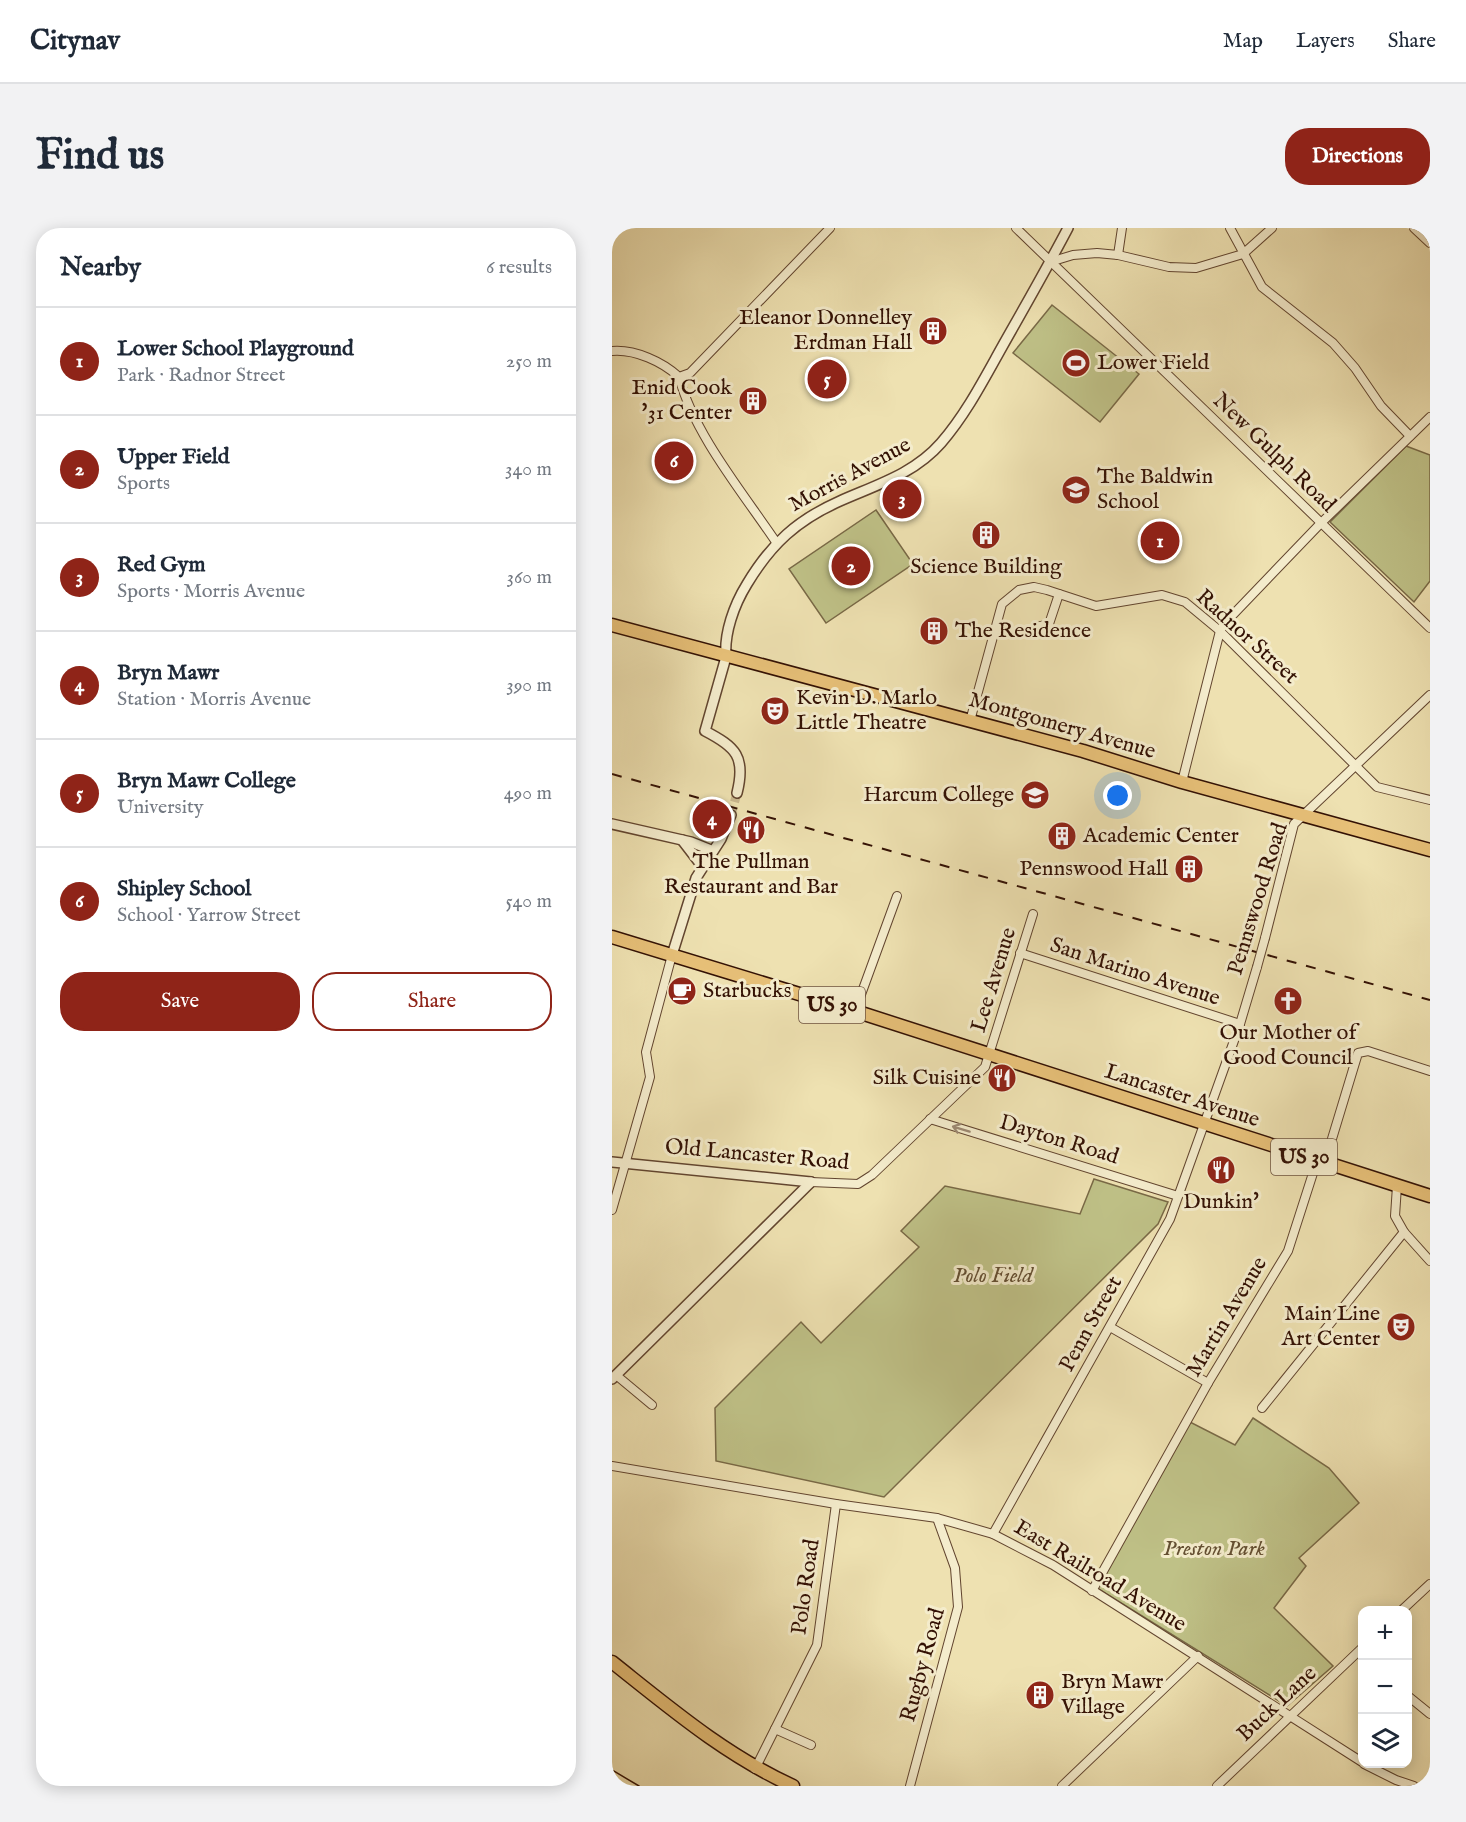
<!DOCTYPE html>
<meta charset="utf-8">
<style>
body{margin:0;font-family:"IM FELL English",serif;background:#f2f2f3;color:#1f2937}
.controls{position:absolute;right:18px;bottom:18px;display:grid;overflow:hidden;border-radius:12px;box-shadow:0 3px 15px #0003}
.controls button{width:54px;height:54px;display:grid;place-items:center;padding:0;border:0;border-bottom:2px solid #e0e1e3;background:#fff;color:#1f2937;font:30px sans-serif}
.you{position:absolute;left:506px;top:568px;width:21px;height:21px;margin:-15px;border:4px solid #fff;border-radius:50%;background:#1a73e8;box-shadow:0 0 0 9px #1a73e833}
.badge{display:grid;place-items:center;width:39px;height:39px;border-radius:50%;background:#8f2418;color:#fff;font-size:20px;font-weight:700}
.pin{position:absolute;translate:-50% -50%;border:3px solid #fff;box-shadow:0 2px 6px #0006}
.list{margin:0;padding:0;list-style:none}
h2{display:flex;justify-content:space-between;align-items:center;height:78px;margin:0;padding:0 24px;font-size:26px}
h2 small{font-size:20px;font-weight:400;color:#747a83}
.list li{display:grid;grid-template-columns:39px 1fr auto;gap:18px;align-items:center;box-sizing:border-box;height:108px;padding:0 24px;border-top:2px solid #e0e1e3}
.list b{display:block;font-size:22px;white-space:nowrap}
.list p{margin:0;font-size:20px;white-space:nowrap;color:#747a83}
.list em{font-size:20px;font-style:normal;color:#747a83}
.actions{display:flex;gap:12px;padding:18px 24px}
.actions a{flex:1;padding:14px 0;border:2px solid #8f2418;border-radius:24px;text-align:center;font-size:21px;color:#8f2418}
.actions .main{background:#8f2418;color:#fff}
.icon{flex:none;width:33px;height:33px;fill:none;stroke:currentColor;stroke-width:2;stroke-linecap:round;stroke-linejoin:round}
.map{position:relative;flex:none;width:818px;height:1558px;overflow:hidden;border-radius:24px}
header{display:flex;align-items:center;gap:36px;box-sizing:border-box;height:84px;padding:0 30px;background:#fff;border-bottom:2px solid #e0e1e3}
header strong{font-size:28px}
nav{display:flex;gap:33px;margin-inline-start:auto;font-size:21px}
.intro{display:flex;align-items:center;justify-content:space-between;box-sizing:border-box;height:144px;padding:0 36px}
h1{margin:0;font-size:42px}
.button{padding:15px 27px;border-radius:24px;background:#8f2418;color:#fff;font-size:21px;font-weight:700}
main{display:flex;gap:36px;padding:0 36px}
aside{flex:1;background:#fff;border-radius:24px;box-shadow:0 3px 15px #0003}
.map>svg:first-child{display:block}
.green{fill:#bfc187;stroke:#796946;stroke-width:1.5}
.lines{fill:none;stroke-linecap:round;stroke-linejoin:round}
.tertiary-tunnel{stroke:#c9b78e;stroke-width:9;stroke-dasharray:9 4.5;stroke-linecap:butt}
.minor-casing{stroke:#62452f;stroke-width:10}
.tertiary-casing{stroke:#62452f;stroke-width:12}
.primary-casing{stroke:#331104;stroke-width:15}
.trunk-casing{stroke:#331104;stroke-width:15}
.minor{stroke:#f4eccc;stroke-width:8}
.tertiary{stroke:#f4eccc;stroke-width:9}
.primary{stroke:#e7c078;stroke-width:12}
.trunk{stroke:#e7c078;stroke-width:12}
.tram{stroke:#331104;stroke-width:1.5}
.rail{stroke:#331104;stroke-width:2;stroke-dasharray:10 10;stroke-linecap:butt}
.minor-bridge-casing{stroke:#62452f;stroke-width:10;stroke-linecap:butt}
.minor-bridge{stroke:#f4eccc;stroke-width:8}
.oneway{stroke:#9d8972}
.labels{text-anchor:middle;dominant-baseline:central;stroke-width:6;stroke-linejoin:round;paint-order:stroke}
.shield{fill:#f4eccc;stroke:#6d5340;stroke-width:1.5}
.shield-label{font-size:21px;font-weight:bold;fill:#331104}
.poi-label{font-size:22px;fill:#331104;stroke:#f4eccc;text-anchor:start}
.street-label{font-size:22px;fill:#331104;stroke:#f4eccc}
.park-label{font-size:22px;font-style:italic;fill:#644f32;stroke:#f4eccc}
</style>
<header>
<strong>Citynav</strong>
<nav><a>Map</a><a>Layers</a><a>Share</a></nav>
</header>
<div class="intro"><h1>Find us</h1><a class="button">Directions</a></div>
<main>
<aside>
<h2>Nearby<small>6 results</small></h2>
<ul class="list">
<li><span class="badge">1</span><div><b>Lower School Playground</b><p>Park · Radnor Street</p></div><em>250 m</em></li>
<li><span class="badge">2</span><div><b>Upper Field</b><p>Sports</p></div><em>340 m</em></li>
<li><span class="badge">3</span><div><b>Red Gym</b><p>Sports · Morris Avenue</p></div><em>360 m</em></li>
<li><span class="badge">4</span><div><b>Bryn Mawr</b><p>Station · Morris Avenue</p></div><em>390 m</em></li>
<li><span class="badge">5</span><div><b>Bryn Mawr College</b><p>University</p></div><em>490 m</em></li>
<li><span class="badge">6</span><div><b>Shipley School</b><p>School · Yarrow Street</p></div><em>540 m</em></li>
</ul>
<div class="actions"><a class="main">Save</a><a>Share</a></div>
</aside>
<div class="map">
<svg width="818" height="1558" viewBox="0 0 818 1558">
<rect width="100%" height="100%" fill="#eee1b1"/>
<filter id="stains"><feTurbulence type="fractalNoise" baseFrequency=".00333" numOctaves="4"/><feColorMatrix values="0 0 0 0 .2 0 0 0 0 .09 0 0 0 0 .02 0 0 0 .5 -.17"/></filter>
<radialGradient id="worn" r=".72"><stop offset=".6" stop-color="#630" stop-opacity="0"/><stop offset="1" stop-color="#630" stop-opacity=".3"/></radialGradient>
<g class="green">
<path d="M 440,77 L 527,146 L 488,194 L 401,125 Z"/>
<path d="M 794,218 L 818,227 L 818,353 L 802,374 L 718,294 Z"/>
<path d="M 264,282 L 301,336 L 214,395 L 177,341 Z"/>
<path d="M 482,951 L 556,974 L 546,996 L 272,1269 L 104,1233 L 103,1180 L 189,1094 L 209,1115 L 307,1019 L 289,1003 L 333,958 L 468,986 Z"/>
<path d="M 641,1190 L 717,1240 L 747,1275 L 687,1330 L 694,1338 L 662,1380 L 721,1438 L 675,1478 L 485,1360 L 578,1194 L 623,1217 Z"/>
</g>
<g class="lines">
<path class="tertiary-tunnel" d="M 119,587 L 125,565"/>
<g class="minor-casing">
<g id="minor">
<path d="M 404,0 L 818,400"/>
<path d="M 618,0 L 650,59 L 721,115 L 743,140 L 769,178 L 798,208"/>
<path d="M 802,0 L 818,15"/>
<path d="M 506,27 L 510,0"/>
<path d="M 438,34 L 461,27 L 485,25 L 506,27 L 557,39 L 584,40 L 631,26 L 660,0"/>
<path d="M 0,123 C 23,121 51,134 67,149 L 78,145 L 218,0"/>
<path d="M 67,149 C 82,206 131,265 164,314"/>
<path d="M 424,399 L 437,396 L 447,366"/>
<path d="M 358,493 L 390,376 L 407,362 L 422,359 L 435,362 L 484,378 L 550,367 L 573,374 L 608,403 L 765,559 L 818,572"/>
<path d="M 570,554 L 608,403 L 612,396 L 708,296 L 818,189"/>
<path d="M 653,710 L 682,596 L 818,467"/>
<path d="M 408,725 L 628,796"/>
<path d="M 243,783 L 285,668"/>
<path d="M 318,891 L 566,968"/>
<path d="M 199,954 L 246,956 L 260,947 L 373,839 L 421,686"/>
<path d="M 0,982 L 38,849 L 34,824 L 60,727"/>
<path d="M 792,1004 L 818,1033"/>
<path d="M 498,1099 L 596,1155"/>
<path d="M 4,1147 L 40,1177"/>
<path d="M 650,1180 L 792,1004 L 783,988 L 785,958"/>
<path d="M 0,1238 L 224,1276 L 325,1290 L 381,1306 L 441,1337 L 750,1534"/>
<path d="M 381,1306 L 558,991 L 628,796 L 645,739"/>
<path d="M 480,1363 L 596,1155 L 676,1023 L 702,942 L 716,924 L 746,825 L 756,823 L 818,843"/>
<path d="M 790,1382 L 818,1356"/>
<path d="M 796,1468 L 818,1486"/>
<path d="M 163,1501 L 199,1517"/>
<path d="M 752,1536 L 784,1552 L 802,1558"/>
<path d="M 143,1541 L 205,1417 L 224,1276"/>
<path d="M 298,1558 L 346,1379 L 343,1340 L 325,1290"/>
<path d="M 450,1558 L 586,1428"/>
<path d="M 605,1558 L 750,1420"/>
</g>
</g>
<g class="tertiary-casing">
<g id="tertiary">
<path d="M 125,565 C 134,529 124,519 93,503 L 114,429 C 112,405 122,377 135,356 C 159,316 185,292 228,273 C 264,257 302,246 329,215 C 354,186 371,153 390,119 C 412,80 435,40 456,0"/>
<path d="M 0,596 L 79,614 L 99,622"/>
<path d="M 70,612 L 90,638"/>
<path d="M 60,727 L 84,650 L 109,611 L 119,587"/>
<path d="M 0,934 L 199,954"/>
<path d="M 0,1151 L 199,954"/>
</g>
</g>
<g class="primary-casing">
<g id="primary">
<path d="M 0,397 L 471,523 L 570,554 L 818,622"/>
<path d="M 0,1434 C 58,1480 113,1527 181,1558"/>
</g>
</g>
<g class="trunk-casing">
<path id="trunk" d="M 0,709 L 243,783 L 818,968"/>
</g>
<use href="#minor" class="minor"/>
<use href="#tertiary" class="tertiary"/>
<use href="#primary" class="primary"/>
<use href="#trunk" class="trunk"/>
<path class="tram" d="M 0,1542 L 27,1558"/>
<path class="rail" d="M 0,546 L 818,772"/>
<g class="minor-bridge-casing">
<path id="minor-bridge" d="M 645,739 L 653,710"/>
</g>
<use href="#minor-bridge" class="minor-bridge"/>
</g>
<defs><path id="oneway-shaft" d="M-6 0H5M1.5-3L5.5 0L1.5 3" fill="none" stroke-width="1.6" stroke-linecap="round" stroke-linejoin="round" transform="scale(1.5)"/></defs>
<use class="oneway" href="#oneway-shaft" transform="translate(349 901) rotate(-163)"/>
<defs>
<g id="building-disc" transform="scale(1.5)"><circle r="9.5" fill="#8f2418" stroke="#f4eccc"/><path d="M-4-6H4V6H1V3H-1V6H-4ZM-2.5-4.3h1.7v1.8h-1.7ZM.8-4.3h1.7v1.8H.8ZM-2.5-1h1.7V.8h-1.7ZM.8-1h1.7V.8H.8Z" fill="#fff"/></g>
<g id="stadium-disc" transform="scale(1.5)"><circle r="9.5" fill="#8f2418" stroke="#f4eccc"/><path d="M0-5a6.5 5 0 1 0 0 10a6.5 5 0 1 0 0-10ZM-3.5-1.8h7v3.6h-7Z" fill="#fff"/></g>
<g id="school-disc" transform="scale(1.5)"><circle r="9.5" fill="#8f2418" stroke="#f4eccc"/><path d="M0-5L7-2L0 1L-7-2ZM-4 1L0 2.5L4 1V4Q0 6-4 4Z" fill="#fff"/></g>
<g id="theatre-disc" transform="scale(1.5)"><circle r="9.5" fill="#8f2418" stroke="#f4eccc"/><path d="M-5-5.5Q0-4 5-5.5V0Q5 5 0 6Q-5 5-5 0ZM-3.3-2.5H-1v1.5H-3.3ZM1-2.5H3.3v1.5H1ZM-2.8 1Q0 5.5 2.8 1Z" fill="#fff"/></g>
<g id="university-disc" transform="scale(1.5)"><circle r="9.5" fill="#8f2418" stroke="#f4eccc"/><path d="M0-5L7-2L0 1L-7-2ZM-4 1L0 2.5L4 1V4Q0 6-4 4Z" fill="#fff"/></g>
<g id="restaurant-disc" transform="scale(1.5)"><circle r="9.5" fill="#8f2418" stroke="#f4eccc"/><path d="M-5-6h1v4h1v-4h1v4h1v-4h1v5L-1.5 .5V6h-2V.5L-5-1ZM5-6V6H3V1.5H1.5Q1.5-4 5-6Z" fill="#fff"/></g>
<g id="cafe-disc" transform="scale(1.5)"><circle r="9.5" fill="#8f2418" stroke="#f4eccc"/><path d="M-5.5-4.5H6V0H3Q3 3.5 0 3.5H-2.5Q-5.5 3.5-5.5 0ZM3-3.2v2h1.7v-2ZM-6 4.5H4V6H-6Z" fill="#fff"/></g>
<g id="church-disc" transform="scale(1.5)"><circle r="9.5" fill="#8f2418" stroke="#f4eccc"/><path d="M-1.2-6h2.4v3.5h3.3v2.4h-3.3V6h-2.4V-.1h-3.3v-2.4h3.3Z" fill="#fff"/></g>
</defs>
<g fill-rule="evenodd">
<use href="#building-disc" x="321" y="103"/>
<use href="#stadium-disc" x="464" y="135"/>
<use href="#building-disc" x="141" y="173"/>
<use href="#school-disc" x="464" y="262"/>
<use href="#building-disc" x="374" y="307"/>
<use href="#building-disc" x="322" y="403"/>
<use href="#theatre-disc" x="163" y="483"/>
<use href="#university-disc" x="423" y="567"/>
<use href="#restaurant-disc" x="139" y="602"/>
<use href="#building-disc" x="450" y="608"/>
<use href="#building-disc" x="577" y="641"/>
<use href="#cafe-disc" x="70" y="763"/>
<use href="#church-disc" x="676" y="773"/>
<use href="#restaurant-disc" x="390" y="850"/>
<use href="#restaurant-disc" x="609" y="942"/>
<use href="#theatre-disc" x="789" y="1099"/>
<use href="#building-disc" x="428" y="1467"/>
</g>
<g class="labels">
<g class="shield">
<rect x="187" y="759" width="66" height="36" rx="4.5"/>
<rect x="659" y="911" width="66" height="36" rx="4.5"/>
</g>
<g class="shield-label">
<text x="220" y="777">US 30</text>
<text x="692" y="929">US 30</text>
</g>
<g class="poi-label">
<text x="300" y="90" text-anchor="end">Eleanor Donnelley<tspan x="300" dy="25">Erdman Hall</tspan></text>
<text x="485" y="135">Lower Field</text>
<text x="120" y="160" text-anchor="end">Enid Cook<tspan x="120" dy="25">'31 Center</tspan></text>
<text x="485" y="249">The Baldwin<tspan x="485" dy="25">School</tspan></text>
<text x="374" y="339" text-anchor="middle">Science Building</text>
<text x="343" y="403">The Residence</text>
<text x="184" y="470">Kevin D. Marlo<tspan x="184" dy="25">Little Theatre</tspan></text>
<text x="402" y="567" text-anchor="end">Harcum College</text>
<text x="471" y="608">Academic Center</text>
<text x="139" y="634" text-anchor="middle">The Pullman<tspan x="139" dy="25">Restaurant and Bar</tspan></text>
<text x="556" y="641" text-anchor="end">Pennswood Hall</text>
<text x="91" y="763">Starbucks</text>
<text x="676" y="805" text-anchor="middle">Our Mother of<tspan x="676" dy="25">Good Council</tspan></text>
<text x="369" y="850" text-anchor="end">Silk Cuisine</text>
<text x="609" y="974" text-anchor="middle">Dunkin'</text>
<text x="768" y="1086" text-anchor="end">Main Line<tspan x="768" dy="25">Art Center</tspan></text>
<text x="449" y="1454">Bryn Mawr<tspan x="449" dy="25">Village</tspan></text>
</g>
<g class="street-label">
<text transform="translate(662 225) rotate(44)">New Gulph Road</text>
<text transform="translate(238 247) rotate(-28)">Morris Avenue</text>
<text transform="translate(635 409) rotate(42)">Radnor Street</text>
<text transform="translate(450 498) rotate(16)">Montgomery Avenue</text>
<text transform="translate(646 671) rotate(-73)">Pennswood Road</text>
<text transform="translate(523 744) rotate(18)">San Marino Avenue</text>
<text transform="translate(382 752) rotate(-73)">Lee Avenue</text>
<text transform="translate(570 868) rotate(18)">Lancaster Avenue</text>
<text transform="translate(447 912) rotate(17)">Dayton Road</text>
<text transform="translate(145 927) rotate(5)">Old Lancaster Road</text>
<text transform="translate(615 1089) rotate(-59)">Martin Avenue</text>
<text transform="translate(479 1096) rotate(-61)">Penn Street</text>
<text transform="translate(488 1348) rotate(31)">East Railroad Avenue</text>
<text transform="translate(194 1359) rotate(-82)">Polo Road</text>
<text transform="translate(311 1437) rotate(-75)">Rugby Road</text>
<text transform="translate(665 1476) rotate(-43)">Buck Lane</text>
</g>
<g class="park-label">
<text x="381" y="1048">Polo Field</text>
<text x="602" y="1321">Preston Park</text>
</g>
</g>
<rect width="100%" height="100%" filter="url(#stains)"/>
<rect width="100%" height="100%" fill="url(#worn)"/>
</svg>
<div class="controls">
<button>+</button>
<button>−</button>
<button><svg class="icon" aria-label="layers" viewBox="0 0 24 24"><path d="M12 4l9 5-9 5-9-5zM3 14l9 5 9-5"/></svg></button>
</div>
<div class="you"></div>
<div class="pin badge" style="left:548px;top:313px">1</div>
<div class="pin badge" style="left:239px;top:338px">2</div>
<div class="pin badge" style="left:290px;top:271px">3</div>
<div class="pin badge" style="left:100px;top:591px">4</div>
<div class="pin badge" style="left:215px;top:151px">5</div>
<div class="pin badge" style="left:62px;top:233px">6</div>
</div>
</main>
